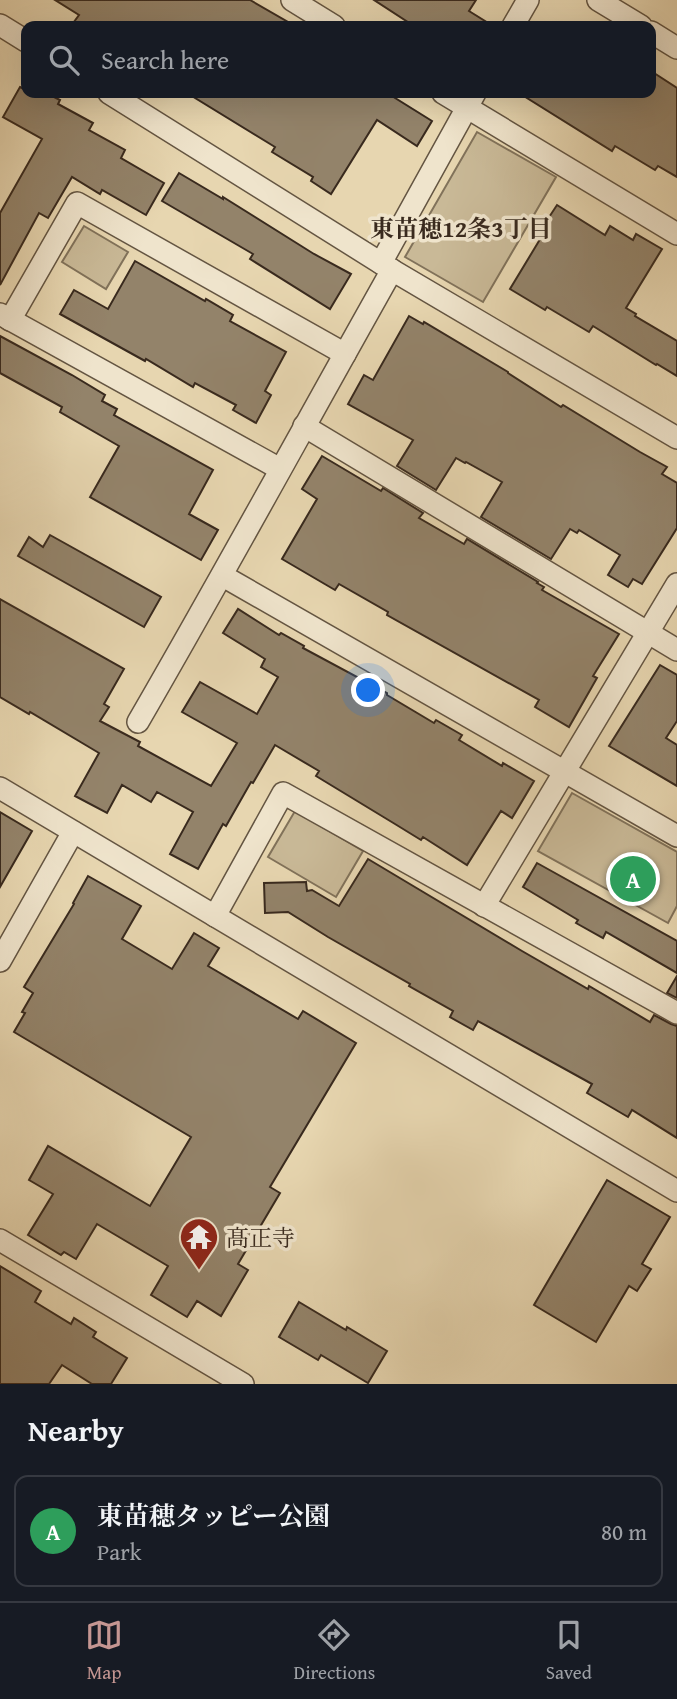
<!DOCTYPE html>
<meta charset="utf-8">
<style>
body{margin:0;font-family:"Gentium Book Plus","Noto Serif JP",serif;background:#20242c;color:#f1f3f6}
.you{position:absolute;left:369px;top:691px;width:24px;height:24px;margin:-18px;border:5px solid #fff;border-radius:50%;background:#1a73e8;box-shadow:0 0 0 10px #1a73e833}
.badge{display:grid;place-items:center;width:46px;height:46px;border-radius:50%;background:#c59692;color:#fff;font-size:23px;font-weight:700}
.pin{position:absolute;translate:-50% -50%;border:4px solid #fff;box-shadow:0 2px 7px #0006}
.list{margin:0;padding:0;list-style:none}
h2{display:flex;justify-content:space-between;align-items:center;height:91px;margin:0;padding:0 28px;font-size:30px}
h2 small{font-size:23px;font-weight:400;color:#9ea1a6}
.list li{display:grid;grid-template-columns:46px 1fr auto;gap:21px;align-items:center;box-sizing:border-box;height:112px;margin:0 14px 14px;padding:0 14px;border:2px solid #363941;border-radius:14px}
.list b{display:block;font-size:26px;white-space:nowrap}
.list p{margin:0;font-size:23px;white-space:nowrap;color:#9ea1a6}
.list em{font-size:23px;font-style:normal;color:#9ea1a6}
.icon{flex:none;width:38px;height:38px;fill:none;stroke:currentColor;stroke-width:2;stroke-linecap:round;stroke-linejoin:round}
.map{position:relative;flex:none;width:677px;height:1384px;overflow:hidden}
.search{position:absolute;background:#171b24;box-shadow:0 7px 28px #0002;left:21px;right:21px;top:21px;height:77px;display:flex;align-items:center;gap:18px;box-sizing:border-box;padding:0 24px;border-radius:14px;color:#9ea1a6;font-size:26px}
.sheet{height:217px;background:#171b24}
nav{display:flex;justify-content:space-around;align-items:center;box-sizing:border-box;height:98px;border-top:2px solid #363941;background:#171b24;font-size:19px;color:#9ea1a6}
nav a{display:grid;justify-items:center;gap:4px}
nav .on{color:#c59692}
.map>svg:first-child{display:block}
.green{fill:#c9b997;stroke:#81725a;stroke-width:2}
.building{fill:#93836a;stroke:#392a1e;stroke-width:2}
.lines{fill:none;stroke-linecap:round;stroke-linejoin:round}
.minor-casing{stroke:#645542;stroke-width:24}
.minor{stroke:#efe4cc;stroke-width:21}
.labels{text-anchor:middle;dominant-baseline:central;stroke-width:7;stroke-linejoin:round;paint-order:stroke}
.poi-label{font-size:23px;fill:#392a1e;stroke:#efe4cc;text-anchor:start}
.neighbourhood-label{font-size:24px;font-weight:bold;fill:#392a1e;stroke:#efe4cc}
</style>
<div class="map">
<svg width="677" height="1384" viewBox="0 0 677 1384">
<rect width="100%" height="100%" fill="#e7d6b0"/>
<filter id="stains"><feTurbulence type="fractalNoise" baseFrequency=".00286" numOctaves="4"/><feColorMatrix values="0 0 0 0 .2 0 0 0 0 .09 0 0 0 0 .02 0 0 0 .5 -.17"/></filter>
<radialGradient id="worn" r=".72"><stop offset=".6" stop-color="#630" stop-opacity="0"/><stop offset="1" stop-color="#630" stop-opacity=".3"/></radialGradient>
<g class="green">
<path d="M 477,132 L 556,177 L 483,302 L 405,257 Z"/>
<path d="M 84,226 L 128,252 L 106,289 L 62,262 Z"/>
<path d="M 572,793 L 677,852 L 677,906 L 668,923 L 538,851 Z"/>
<path d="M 295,811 L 363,851 L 336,897 L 268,857 Z"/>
</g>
<g class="building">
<path d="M 55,0 L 250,0 L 295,26 L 71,26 L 79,15 Z"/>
<path d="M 374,0 L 476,0 L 469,11 L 493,26 L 414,26 Z"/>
<path d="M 651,71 L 677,88 L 677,177 L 658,166 L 655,170 L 615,146 L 612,151 L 519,93 L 651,93 Z"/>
<path d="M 20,87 L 26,90 L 26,93 L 46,93 L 60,100 L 58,104 L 93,123 L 89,130 L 125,150 L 121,158 L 164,183 L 146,215 L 102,190 L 100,194 L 72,177 L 48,218 L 39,213 L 0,285 L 0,213 L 42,139 L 3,117 Z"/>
<path d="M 187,93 L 387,93 L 432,121 L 417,146 L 377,120 L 331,194 L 311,181 L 313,177 L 272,152 L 275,147 Z"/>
<path d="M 179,173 L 223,199 L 223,197 L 314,254 L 351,274 L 330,309 L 250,259 L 253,254 L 162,201 Z"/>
<path d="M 557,205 L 605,235 L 610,226 L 633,240 L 636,234 L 662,249 L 626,308 L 636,314 L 635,316 L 677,341 L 677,376 L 657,364 L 656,365 L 593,326 L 589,332 L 547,307 L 545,310 L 510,289 L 542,236 L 538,234 Z"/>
<path d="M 135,261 L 205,301 L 206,299 L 233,315 L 230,321 L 286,352 L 265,391 L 271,395 L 256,423 L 233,410 L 236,405 L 195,383 L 193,387 L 146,359 L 145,361 L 60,314 L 74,290 L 108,309 Z"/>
<path d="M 409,316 L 423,324 L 424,322 L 508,372 L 508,373 L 561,407 L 563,405 L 640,452 L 667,467 L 662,474 L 677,483 L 677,528 L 642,584 L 633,579 L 628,587 L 608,575 L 620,555 L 579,530 L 577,533 L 570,529 L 551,559 L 481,517 L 502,482 L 466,462 L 465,463 L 456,458 L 436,490 L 397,466 L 413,440 L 348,404 L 364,375 L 373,380 Z"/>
<path d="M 0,336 L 72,375 L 105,395 L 102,401 L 117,409 L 114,415 L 213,470 L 189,514 L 218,530 L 201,560 L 90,497 L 119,446 L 60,412 L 62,407 L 0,373 Z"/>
<path d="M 322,456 L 381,491 L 383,488 L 423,513 L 419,518 L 464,544 L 467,539 L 538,582 L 537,583 L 544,587 L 542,590 L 619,634 L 593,676 L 597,678 L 569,727 L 535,707 L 539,700 L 387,615 L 388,612 L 339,584 L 335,590 L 282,559 L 317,499 L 302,489 Z"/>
<path d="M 50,535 L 161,597 L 144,627 L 18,556 L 29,537 L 43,547 Z"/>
<path d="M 0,599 L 124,669 L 104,704 L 109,707 L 100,721 L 140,742 L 138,746 L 211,786 L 237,743 L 182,712 L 200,682 L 257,714 L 278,677 L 261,667 L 265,659 L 223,633 L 238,609 L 279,635 L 281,633 L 304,646 L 303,648 L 387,693 L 387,695 L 434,723 L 436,720 L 462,735 L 459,740 L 502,766 L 503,763 L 534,781 L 512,818 L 501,811 L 467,865 L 423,837 L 421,840 L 395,824 L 316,776 L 319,771 L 275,745 L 253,783 L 251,782 L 226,826 L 223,824 L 198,869 L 170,854 L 193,812 L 157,792 L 151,802 L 122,785 L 107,813 L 75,796 L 99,753 L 30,712 L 29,714 L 0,697 Z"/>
<path d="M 660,665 L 677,675 L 677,721 L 666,738 L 677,745 L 677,786 L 609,746 Z"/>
<path d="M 0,812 L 32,831 L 0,887 Z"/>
<path d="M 368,859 L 522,951 L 588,989 L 589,986 L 650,1022 L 654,1015 L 671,1024 L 677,1026 L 677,1138 L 632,1110 L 628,1117 L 587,1093 L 592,1084 L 478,1021 L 473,1030 L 450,1017 L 453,1011 L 409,986 L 410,984 L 328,937 L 288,912 L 265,913 L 264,883 L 306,882 L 307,891 L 312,890 L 339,906 Z"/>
<path d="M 537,863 L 677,941 L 677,973 L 606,932 L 603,938 L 576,923 L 578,920 L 523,887 Z"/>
<path d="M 88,876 L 141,906 L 122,939 L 172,969 L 194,933 L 219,948 L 208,966 L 298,1019 L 303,1011 L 356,1043 L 270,1187 L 280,1193 L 238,1264 L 248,1270 L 221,1316 L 197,1301 L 187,1317 L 151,1295 L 168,1266 L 97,1224 L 76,1259 L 64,1252 L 61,1255 L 28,1235 L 53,1194 L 29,1180 L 48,1146 L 150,1206 L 191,1137 L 14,1032 L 25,1013 L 22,1012 L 33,993 L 24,987 L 74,904 L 73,903 Z"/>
<path d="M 677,976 L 677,998 L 667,993 Z"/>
<path d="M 607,1180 L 670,1217 L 642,1264 L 651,1269 L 637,1291 L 629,1286 L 596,1342 L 534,1305 Z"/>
<path d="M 0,1266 L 41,1291 L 35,1302 L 71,1324 L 74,1318 L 96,1332 L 93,1337 L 127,1358 L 111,1384 L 92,1384 L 62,1365 L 49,1384 L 0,1384 Z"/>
<path d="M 299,1302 L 346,1330 L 347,1327 L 387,1351 L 368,1383 L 321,1355 L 318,1360 L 279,1337 Z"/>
</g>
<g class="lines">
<g class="minor-casing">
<g id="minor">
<path d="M 292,0 L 334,26"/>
<path d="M 598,0 L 641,26"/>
<path d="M 0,25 L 26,41"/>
<path d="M 513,26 L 528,0"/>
<path d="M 651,32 L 677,48"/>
<path d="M 109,93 L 392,270 L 677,438"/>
<path d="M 443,93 L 677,234"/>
<path d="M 381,263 L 475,93"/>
<path d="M 0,314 L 280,469"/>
<path d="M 10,320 L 77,203 L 345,354"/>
<path d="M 304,426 L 677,650"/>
<path d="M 223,576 L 677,836"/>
<path d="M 138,722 C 225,572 307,421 392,270"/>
<path d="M 0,788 L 677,1191"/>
<path d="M 484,906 L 677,584"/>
<path d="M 215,916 L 283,793 L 677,1013"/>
<path d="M 0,961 L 73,832"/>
<path d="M 0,1240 L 243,1384"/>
</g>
</g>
<use href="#minor" class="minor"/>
</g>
<defs>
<g id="temple-pin" transform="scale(2.0125)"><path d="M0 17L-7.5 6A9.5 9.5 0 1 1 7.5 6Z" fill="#8f2418" stroke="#efe4cc"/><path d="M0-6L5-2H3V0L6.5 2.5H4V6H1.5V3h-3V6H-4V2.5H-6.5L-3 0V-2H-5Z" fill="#fff"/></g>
</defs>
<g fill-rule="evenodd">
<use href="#temple-pin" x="199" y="1237"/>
</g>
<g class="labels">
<g class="poi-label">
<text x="226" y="1237">髙正寺</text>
</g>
<g class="neighbourhood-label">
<text x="461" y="228">東苗穂12条3丁目</text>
</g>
</g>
<rect width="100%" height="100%" filter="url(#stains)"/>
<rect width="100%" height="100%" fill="url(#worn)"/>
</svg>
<div class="you"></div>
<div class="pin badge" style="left:633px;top:879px;background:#2e9e5b">A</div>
<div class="search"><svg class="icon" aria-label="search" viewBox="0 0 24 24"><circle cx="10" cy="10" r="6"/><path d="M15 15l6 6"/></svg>Search here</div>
</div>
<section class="sheet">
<h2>Nearby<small></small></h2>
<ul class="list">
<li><span class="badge" style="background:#2e9e5b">A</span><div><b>東苗穂タッピー公園</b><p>Park</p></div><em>80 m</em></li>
</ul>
</section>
<nav>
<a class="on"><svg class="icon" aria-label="map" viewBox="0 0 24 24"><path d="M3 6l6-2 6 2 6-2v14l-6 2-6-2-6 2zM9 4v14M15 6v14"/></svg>Map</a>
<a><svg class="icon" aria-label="directions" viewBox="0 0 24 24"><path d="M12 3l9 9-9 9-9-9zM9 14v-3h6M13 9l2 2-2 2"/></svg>Directions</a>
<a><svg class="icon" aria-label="saved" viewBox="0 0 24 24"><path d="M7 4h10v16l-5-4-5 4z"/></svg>Saved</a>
</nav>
